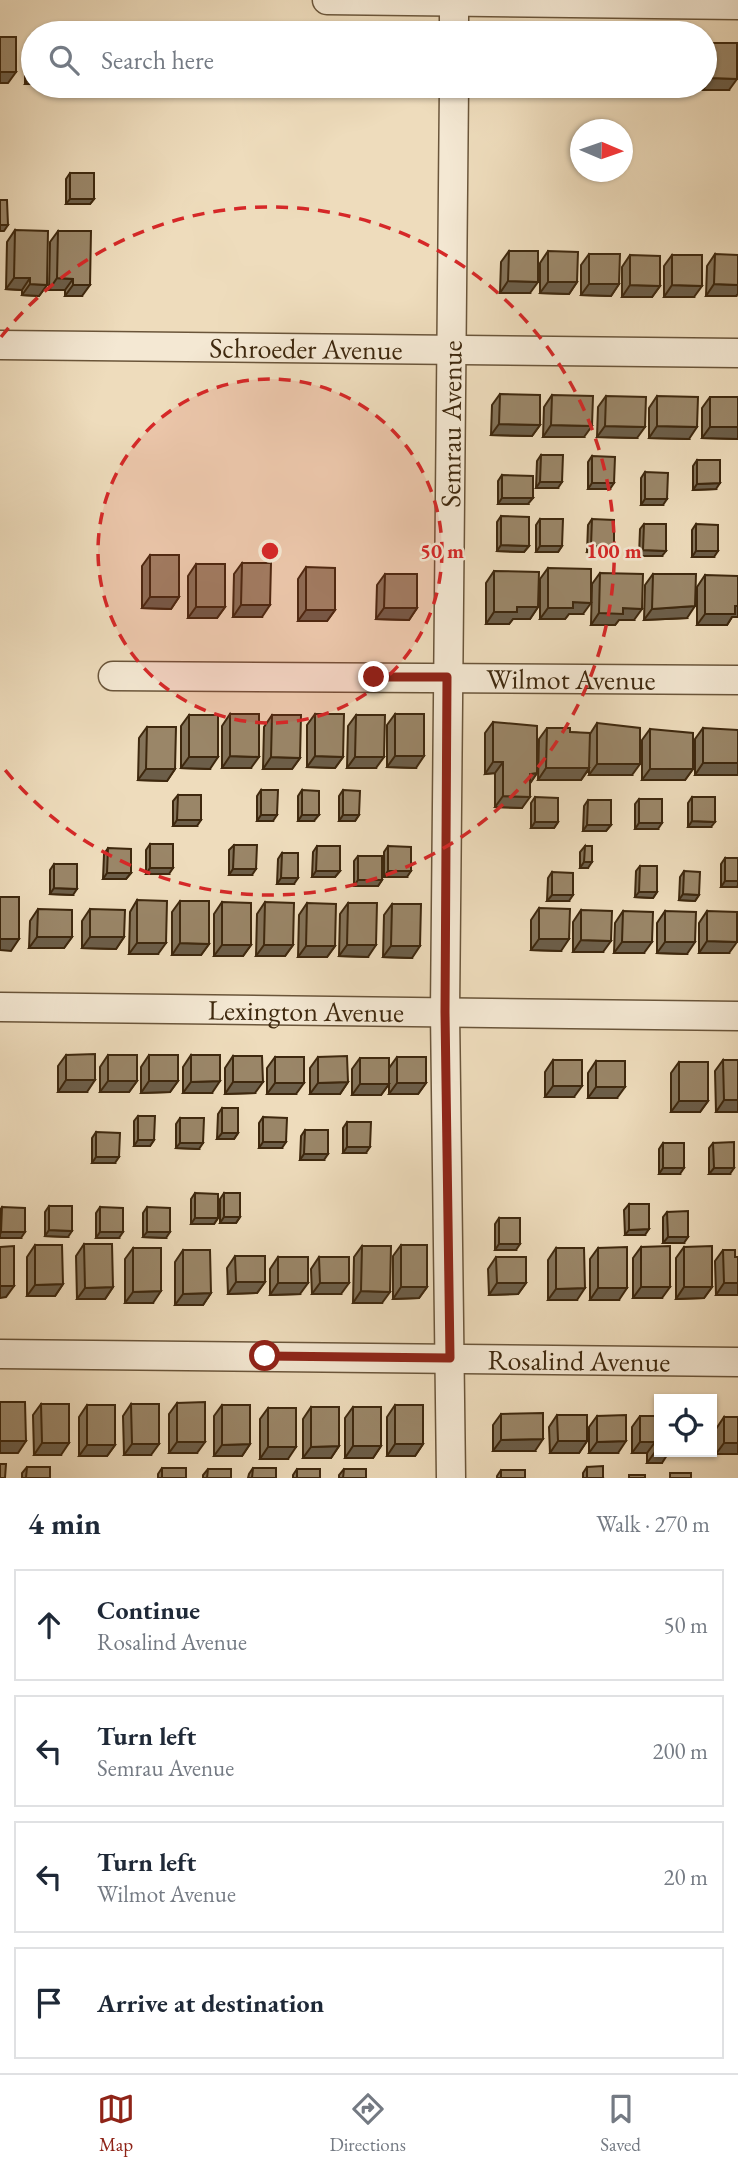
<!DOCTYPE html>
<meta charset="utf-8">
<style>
body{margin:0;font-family:"EB Garamond",serif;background:#f6f6f7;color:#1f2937}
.controls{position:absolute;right:21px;bottom:21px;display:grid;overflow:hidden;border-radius:0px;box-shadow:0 2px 5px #0004}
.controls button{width:63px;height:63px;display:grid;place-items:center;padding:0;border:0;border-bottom:2px solid #e0e1e3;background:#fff;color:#1f2937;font:35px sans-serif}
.compass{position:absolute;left:570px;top:119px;width:63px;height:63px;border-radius:50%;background:#fff;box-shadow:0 2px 5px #0004;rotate:92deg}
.stop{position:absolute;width:21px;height:21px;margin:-16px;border:5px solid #8f2418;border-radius:50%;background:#fff}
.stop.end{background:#8f2418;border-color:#fff;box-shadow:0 2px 7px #0008}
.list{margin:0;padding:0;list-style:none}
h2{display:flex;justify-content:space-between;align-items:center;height:91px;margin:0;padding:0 28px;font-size:30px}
h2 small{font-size:23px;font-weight:400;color:#747a83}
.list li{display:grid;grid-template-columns:46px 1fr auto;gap:21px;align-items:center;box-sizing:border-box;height:112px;margin:0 14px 14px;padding:0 14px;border:2px solid #e0e1e3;border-radius:0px}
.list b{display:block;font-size:26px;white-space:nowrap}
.list p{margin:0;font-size:23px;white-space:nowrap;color:#747a83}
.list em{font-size:23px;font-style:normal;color:#747a83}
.icon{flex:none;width:38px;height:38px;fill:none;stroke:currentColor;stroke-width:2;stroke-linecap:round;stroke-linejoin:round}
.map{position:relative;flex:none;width:738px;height:1478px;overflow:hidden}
.search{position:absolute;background:#fff;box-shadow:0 2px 5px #0004;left:21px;right:21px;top:21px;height:77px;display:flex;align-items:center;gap:18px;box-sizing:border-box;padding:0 24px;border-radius:38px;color:#747a83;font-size:26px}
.sheet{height:595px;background:#fff}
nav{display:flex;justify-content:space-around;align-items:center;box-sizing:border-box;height:98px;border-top:2px solid #e0e1e3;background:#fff;font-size:19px;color:#747a83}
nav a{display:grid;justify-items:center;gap:4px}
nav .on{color:#8f2418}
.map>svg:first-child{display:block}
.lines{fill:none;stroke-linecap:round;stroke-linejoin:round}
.minor-casing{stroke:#6a553a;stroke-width:31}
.minor{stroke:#f4e8d3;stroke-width:28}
.wall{fill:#847359;stroke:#3e280e;stroke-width:2}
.shaded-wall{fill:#6c5e49;stroke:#3e280e;stroke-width:2}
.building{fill:#9a8668;stroke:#3e280e;stroke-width:2}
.route{stroke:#8f2418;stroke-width:9}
.ring{fill:none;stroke:#d62828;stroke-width:3.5;stroke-dasharray:12 9}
.labels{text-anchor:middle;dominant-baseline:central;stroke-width:5;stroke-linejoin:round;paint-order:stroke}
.street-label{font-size:28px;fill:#3e280e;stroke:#f4e8d3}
.centre{fill:#d62828;stroke:#f4e8d3;stroke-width:3.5}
.ring-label{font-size:21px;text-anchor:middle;font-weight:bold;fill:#d62828;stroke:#f4e8d3;stroke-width:5;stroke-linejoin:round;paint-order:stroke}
</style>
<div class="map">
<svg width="738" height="1478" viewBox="0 0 738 1478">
<rect width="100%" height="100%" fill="#eedcbc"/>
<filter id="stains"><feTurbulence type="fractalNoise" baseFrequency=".00286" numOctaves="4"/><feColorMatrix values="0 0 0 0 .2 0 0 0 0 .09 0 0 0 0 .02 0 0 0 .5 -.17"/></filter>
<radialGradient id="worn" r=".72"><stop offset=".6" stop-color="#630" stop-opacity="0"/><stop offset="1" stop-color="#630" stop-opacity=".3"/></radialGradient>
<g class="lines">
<g class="minor-casing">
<g id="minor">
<path d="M 327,0 L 738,5"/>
<path d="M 454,0 L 454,33"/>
<path id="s1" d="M 0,345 L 738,353"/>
<path id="s2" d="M 113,676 L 738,680"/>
<path id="s3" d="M 0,1007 L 738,1016"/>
<path id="s4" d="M 0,1354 L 738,1362"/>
<path id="s5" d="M 451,1478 L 445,1012 L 454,86"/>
</g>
</g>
<use href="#minor" class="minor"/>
</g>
<g class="wall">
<path d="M 33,38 L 33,84 L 25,84 L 25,49 Z"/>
<path d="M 711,43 L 729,90 L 703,90 L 703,86 L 705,86 L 705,52 Z"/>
<path d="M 70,173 L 94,199 L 90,204 L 66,204 L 66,179 Z"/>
<path d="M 15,230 L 47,285 L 39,296 L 22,295 L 22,290 L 6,289 L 7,242 Z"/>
<path d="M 58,231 L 82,296 L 65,296 L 65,290 L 49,290 L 50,242 Z"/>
<path d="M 509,251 L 530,293 L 500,293 L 501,262 Z"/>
<path d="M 548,251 L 577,282 L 569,294 L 540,293 L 540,263 Z"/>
<path d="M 589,254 L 619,284 L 611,296 L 581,295 L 581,265 Z"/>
<path d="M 715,254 L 736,296 L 706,296 L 707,266 Z"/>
<path d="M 630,255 L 660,286 L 652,297 L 622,297 L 622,267 Z"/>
<path d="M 672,255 L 694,297 L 664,297 L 664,266 Z"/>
<path d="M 500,394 L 540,425 L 532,436 L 491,435 L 492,405 Z"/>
<path d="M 552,395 L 584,437 L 543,437 L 544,407 Z"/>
<path d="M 606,396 L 637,438 L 597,437 L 598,407 Z"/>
<path d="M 657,396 L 689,439 L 649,438 L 649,408 Z"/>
<path d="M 710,397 L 738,397 L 738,439 L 702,438 L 702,408 Z"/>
<path d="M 541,455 L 558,488 L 536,488 L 537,461 Z"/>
<path d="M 592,456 L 610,489 L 588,489 L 588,462 Z"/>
<path d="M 697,460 L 716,489 L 693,490 L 693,466 Z"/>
<path d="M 645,472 L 663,505 L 641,505 L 641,478 Z"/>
<path d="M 502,475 L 528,504 L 498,504 L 498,481 Z"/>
<path d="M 501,516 L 529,546 L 524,552 L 497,551 L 497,522 Z"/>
<path d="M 540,519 L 562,546 L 558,552 L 536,552 L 536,525 Z"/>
<path d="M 592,519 L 614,547 L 610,553 L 587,552 L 588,525 Z"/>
<path d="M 644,524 L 662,556 L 639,556 L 640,529 Z"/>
<path d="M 696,524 L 714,557 L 692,557 L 692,530 Z"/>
<path d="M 150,555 L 179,597 L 171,609 L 142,608 L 142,566 Z"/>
<path d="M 242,563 L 262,617 L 233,617 L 234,574 Z"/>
<path d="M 196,564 L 225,607 L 217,618 L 188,618 L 188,576 Z"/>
<path d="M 306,567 L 335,610 L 327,621 L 298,621 L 298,579 Z"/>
<path d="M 548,568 L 583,614 L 569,614 L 565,619 L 540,619 L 540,579 Z"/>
<path d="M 494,571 L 538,607 L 530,619 L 513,619 L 509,624 L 486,624 L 486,583 Z"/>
<path d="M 600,573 L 634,620 L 619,620 L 615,625 L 591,625 L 592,584 Z"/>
<path d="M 385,574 L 417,608 L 409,620 L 376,619 L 377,585 Z"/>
<path d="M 653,574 L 687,618 L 644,620 L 645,585 Z"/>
<path d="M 705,575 L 732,617 L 727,625 L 697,625 L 697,587 Z"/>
<path d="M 230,714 L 251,768 L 222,768 L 222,726 Z"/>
<path d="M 315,714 L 343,757 L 335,768 L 307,767 L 307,725 Z"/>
<path d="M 395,714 L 416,768 L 387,767 L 387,725 Z"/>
<path d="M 189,715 L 210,769 L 181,768 L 181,726 Z"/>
<path d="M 272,715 L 300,758 L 292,769 L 263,769 L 264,727 Z"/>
<path d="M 356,715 L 376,768 L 347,768 L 348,726 Z"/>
<path d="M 493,722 L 537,773 L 530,783 L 522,808 L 495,807 L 495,773 L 485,774 L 485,733 Z"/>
<path d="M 597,723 L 632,775 L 589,775 L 589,769 L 581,780 L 538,780 L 539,739 L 547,728 L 570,732 L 590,734 Z"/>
<path d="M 147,727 L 175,769 L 167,781 L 138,780 L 139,738 Z"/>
<path d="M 703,728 L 738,775 L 695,775 L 695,739 Z"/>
<path d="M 650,729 L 693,769 L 685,780 L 642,780 L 642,740 Z"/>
<path d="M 261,790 L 273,821 L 257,821 L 257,796 Z"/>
<path d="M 302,790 L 314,821 L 298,821 L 298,796 Z"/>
<path d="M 343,790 L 359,815 L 355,821 L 339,821 L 339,796 Z"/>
<path d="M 178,795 L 197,826 L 173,826 L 173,801 Z"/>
<path d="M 535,797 L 558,822 L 554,828 L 531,828 L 531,803 Z"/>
<path d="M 692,797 L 711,827 L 688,827 L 688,803 Z"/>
<path d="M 639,799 L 658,829 L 635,829 L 635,804 Z"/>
<path d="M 588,800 L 611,825 L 606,831 L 583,831 L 584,806 Z"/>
<path d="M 150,844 L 169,874 L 146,874 L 146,850 Z"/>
<path d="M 234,845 L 252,875 L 229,875 L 229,850 Z"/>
<path d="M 317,846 L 340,871 L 335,877 L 312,877 L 313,852 Z"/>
<path d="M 388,846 L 407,877 L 384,877 L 384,852 Z"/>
<path d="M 585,846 L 588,868 L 580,868 L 580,852 Z"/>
<path d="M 108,848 L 131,873 L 126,879 L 103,879 L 104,854 Z"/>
<path d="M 282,853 L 294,884 L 277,884 L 278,859 Z"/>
<path d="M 358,856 L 382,880 L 378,886 L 354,886 L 354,861 Z"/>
<path d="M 725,858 L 737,887 L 721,887 L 721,864 Z"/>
<path d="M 54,864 L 73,895 L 50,894 L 50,870 Z"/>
<path d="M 640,866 L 657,892 L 653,898 L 635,897 L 636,871 Z"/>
<path d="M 684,871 L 699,895 L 695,901 L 679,900 L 680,877 Z"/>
<path d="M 552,872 L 569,901 L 547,901 L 548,878 Z"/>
<path d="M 137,900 L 158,954 L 129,954 L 130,912 Z"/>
<path d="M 180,901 L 209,944 L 201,955 L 172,955 L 172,912 Z"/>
<path d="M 222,902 L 251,945 L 243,956 L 214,956 L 214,914 Z"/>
<path d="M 265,902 L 293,945 L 285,956 L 256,956 L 257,914 Z"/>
<path d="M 307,903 L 335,946 L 327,957 L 298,957 L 299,915 Z"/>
<path d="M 348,903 L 368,957 L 339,956 L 340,914 Z"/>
<path d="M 392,904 L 412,958 L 383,957 L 384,915 Z"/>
<path d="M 539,908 L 561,951 L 531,950 L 531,920 Z"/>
<path d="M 38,909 L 72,937 L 64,948 L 29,948 L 30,921 Z"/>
<path d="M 90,909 L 124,937 L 116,949 L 82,948 L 82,921 Z"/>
<path d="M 581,910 L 603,952 L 573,952 L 573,922 Z"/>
<path d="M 623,911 L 644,953 L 614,953 L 615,923 Z"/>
<path d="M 665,911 L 687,954 L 657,953 L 657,923 Z"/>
<path d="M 707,911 L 729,953 L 699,953 L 699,923 Z"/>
<path d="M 66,1055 L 87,1092 L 58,1092 L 58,1066 Z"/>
<path d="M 108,1055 L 137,1081 L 129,1092 L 100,1092 L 100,1067 Z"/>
<path d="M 149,1055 L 178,1081 L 170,1092 L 141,1093 L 141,1067 Z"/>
<path d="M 191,1055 L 212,1093 L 183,1093 L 183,1067 Z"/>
<path d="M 233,1056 L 255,1093 L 225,1094 L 225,1068 Z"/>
<path d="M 275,1057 L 296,1094 L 267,1094 L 267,1068 Z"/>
<path d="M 318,1057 L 348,1082 L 340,1094 L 310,1094 L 310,1068 Z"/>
<path d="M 397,1057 L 426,1083 L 418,1094 L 389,1094 L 389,1084 L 381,1095 L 352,1095 L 352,1069 L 360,1058 L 389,1068 Z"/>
<path d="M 553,1060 L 574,1097 L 545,1097 L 545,1072 Z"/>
<path d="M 723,1060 L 738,1112 L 716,1112 L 715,1071 Z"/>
<path d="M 596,1061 L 617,1098 L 588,1098 L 588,1073 Z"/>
<path d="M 679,1062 L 708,1101 L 700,1112 L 671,1112 L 671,1073 Z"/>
<path d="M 222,1108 L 238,1133 L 234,1139 L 217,1139 L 218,1114 Z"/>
<path d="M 138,1116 L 154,1140 L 150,1146 L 134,1146 L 134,1121 Z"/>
<path d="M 263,1117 L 282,1148 L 259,1148 L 259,1123 Z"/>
<path d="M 180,1118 L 199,1149 L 176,1148 L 176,1124 Z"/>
<path d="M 347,1122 L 366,1153 L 343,1153 L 343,1128 Z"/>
<path d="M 305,1130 L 324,1160 L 300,1160 L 301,1136 Z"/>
<path d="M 96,1132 L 115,1163 L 92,1163 L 92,1138 Z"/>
<path d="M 663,1143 L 680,1174 L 659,1174 L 659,1149 Z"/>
<path d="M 713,1143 L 730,1174 L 709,1174 L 709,1148 Z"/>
<path d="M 195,1193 L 218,1218 L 214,1224 L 191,1224 L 191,1199 Z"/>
<path d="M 224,1193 L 240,1217 L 236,1223 L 220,1223 L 220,1199 Z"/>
<path d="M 629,1204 L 645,1235 L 625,1235 L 624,1210 Z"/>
<path d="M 49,1206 L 68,1237 L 45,1236 L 45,1212 Z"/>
<path d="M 2,1207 L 21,1238 L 0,1238 L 0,1210 Z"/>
<path d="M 100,1207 L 119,1238 L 96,1238 L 96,1213 Z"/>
<path d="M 147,1207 L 166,1238 L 143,1237 L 143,1213 Z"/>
<path d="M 667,1212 L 684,1243 L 663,1243 L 663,1217 Z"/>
<path d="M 499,1218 L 516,1250 L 495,1250 L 495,1224 Z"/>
<path d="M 84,1244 L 113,1287 L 105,1299 L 77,1299 L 76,1256 Z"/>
<path d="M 35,1245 L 63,1284 L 55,1296 L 27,1296 L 27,1257 Z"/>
<path d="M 401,1245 L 427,1287 L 419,1298 L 393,1299 L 393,1256 Z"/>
<path d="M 362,1246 L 382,1303 L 353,1303 L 354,1257 Z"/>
<path d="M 641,1247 L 662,1298 L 633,1298 L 633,1258 Z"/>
<path d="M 684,1247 L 712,1287 L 704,1298 L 676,1299 L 676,1258 Z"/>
<path d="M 133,1248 L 153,1303 L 125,1303 L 125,1259 Z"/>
<path d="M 556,1248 L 577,1300 L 548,1300 L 548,1260 Z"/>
<path d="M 598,1248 L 619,1300 L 590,1300 L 590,1259 Z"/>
<path d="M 183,1250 L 211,1293 L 203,1305 L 175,1305 L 175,1262 Z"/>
<path d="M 723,1250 L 735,1257 L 738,1295 L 716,1295 L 715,1261 Z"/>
<path d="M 235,1256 L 265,1282 L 257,1293 L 228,1294 L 227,1268 Z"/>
<path d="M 278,1257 L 300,1294 L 270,1295 L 270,1269 Z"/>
<path d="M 319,1257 L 341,1294 L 312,1294 L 311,1269 Z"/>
<path d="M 496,1257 L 526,1283 L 518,1294 L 489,1295 L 488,1269 Z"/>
<path d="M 177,1403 L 197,1453 L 169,1453 L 169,1414 Z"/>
<path d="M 41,1404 L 61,1455 L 34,1455 L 33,1415 Z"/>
<path d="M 131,1404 L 151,1455 L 124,1455 L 123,1416 Z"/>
<path d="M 87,1405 L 115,1445 L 107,1456 L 79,1456 L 79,1417 Z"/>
<path d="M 222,1405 L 250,1444 L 242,1456 L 214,1456 L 214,1416 Z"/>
<path d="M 395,1405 L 423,1444 L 415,1456 L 387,1456 L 387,1417 Z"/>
<path d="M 311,1407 L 339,1446 L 331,1458 L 303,1458 L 303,1419 Z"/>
<path d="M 353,1407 L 381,1446 L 373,1458 L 345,1458 L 345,1418 Z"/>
<path d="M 268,1408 L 288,1459 L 260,1459 L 260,1419 Z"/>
<path d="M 501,1414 L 535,1451 L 493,1451 L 493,1425 Z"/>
<path d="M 557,1415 L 587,1441 L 579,1453 L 550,1453 L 549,1427 Z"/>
<path d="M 597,1416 L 618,1453 L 589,1453 L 589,1427 Z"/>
<path d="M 640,1416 L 659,1416 L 662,1463 L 647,1463 L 647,1453 L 632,1453 L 632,1427 Z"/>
<path d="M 724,1417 L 738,1454 L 716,1454 L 716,1429 Z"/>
<path d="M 27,1467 L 50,1478 L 22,1478 L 22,1473 Z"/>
<path d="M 587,1467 L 603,1478 L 583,1478 L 583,1473 Z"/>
<path d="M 162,1468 L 186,1478 L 158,1478 L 158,1474 Z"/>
<path d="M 253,1468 L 276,1478 L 248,1478 L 249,1474 Z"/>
<path d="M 208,1469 L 231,1478 L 203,1478 L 203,1475 Z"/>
<path d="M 297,1469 L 320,1478 L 293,1478 L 293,1475 Z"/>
<path d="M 344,1469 L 366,1478 L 339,1478 L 339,1475 Z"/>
<path d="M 501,1470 L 525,1478 L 497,1478 L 497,1476 Z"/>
</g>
<g class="shaded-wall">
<path d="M 0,72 L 16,72 L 8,83 L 0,83 Z"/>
<path d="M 33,73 L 33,84 L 25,84 Z"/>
<path d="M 711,78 L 737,79 L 729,90 L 703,90 Z"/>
<path d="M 399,86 L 425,86 L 424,87 L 398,87 Z"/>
<path d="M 536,86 L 562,86 L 561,88 L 535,88 Z"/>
<path d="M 579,86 L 605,86 L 603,89 L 577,89 Z"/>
<path d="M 620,86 L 646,86 L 644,88 L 618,88 Z"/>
<path d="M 663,86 L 690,86 L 687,90 L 661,90 Z"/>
<path d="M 70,199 L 94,199 L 90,204 L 66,204 Z"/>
<path d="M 0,225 L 8,225 L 4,231 L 0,231 Z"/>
<path d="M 14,278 L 30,278 L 22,290 L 6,289 Z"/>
<path d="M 57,278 L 73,279 L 65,290 L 49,290 Z"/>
<path d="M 508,281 L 538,282 L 530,293 L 500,293 Z"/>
<path d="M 548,282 L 577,282 L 569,294 L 540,293 Z"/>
<path d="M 30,284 L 47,285 L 39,296 L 22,295 Z"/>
<path d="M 589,284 L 619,284 L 611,296 L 581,295 Z"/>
<path d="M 714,284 L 738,285 L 738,294 L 736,296 L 706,296 Z"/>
<path d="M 73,285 L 90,285 L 82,296 L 65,296 Z"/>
<path d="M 630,285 L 660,286 L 652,297 L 622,297 Z"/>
<path d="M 672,285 L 702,286 L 694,297 L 664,297 Z"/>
<path d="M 499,424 L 540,425 L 532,436 L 491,435 Z"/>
<path d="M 551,425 L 592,426 L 584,437 L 543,437 Z"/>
<path d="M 605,426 L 645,427 L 637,438 L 597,437 Z"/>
<path d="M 657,426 L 697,427 L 689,439 L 649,438 Z"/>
<path d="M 710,427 L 738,427 L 738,439 L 702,438 Z"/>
<path d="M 540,482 L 562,482 L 558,488 L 536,488 Z"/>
<path d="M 592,483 L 614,483 L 610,489 L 588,489 Z"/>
<path d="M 720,483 L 716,489 L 693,490 L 697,484 Z"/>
<path d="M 502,498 L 533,498 L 528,504 L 498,504 Z"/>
<path d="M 645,499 L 667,499 L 663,505 L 641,505 Z"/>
<path d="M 501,545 L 529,546 L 524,552 L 497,551 Z"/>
<path d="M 540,546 L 562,546 L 558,552 L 536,552 Z"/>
<path d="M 591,546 L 614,547 L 610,553 L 587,552 Z"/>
<path d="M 643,550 L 666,551 L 662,556 L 639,556 Z"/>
<path d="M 696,551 L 718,551 L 714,557 L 692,557 Z"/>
<path d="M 150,597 L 179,597 L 171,609 L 142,608 Z"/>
<path d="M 573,602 L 591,603 L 583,614 L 569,614 L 565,619 L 540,619 L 548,608 Z"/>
<path d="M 241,605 L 270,605 L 262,617 L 233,617 Z"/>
<path d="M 695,606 L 687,618 L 644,620 L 652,609 Z"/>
<path d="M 735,606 L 738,606 L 738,617 L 732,617 L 727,625 L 697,625 L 705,614 Z"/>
<path d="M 196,607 L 225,607 L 217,618 L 188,618 Z"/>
<path d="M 517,607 L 538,607 L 530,619 L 513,619 L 509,624 L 486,624 L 494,612 Z"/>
<path d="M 384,608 L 417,608 L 409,620 L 376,619 Z"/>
<path d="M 623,608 L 642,609 L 634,620 L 619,620 L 615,625 L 591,625 L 599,613 Z"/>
<path d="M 306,610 L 335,610 L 327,621 L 298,621 Z"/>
<path d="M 230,756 L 259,757 L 251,768 L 222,768 Z"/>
<path d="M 315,756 L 343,757 L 335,768 L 307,767 Z"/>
<path d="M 395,756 L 424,756 L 416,768 L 387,767 Z"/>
<path d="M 189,757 L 218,757 L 210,769 L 181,768 Z"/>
<path d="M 271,757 L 300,758 L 292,769 L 263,769 Z"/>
<path d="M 355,757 L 384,757 L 376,768 L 347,768 Z"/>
<path d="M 493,762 L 503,762 L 495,773 L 485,774 Z"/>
<path d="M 703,763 L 738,763 L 738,775 L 695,775 Z"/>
<path d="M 597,764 L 640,764 L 632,775 L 589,775 Z"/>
<path d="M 546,768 L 589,768 L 581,780 L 538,780 Z"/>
<path d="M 146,769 L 175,769 L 167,781 L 138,780 Z"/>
<path d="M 650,769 L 693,769 L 685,780 L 642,780 Z"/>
<path d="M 537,773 L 529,785 L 530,774 Z"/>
<path d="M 503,796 L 530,797 L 522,808 L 495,807 Z"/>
<path d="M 261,815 L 277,815 L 273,821 L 257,821 Z"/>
<path d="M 302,815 L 319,815 L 314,821 L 298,821 Z"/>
<path d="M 343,815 L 359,815 L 355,821 L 339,821 Z"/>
<path d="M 177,820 L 201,820 L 197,826 L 173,826 Z"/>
<path d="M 692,821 L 715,822 L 711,827 L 688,827 Z"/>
<path d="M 535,822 L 558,822 L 554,828 L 531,828 Z"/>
<path d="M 639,823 L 662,823 L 658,829 L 635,829 Z"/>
<path d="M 587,825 L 611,825 L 606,831 L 583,831 Z"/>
<path d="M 584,862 L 592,862 L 588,868 L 580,868 Z"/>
<path d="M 150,868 L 173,868 L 169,874 L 146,874 Z"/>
<path d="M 233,869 L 256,869 L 252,875 L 229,875 Z"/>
<path d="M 316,871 L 340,871 L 335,877 L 312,877 Z"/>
<path d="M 388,871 L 411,871 L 407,877 L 384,877 Z"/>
<path d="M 107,873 L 131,873 L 126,879 L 103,879 Z"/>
<path d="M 281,878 L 298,878 L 294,884 L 277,884 Z"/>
<path d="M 358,880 L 382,880 L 378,886 L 354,886 Z"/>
<path d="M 725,881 L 738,881 L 738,885 L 737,887 L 721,887 Z"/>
<path d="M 54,888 L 77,889 L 73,895 L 50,894 Z"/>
<path d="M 639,892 L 657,892 L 653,898 L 635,897 Z"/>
<path d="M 683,894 L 699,895 L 695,901 L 679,900 Z"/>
<path d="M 552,895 L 573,895 L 569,901 L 547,901 Z"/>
<path d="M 37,937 L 72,937 L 64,948 L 29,948 Z"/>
<path d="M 90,937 L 124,937 L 116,949 L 82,948 Z"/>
<path d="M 0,939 L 19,939 L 11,951 L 0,950 Z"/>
<path d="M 539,939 L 569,939 L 561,951 L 531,950 Z"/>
<path d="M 581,940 L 611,941 L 603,952 L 573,952 Z"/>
<path d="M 707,941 L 737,942 L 729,953 L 699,953 Z"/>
<path d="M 622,942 L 652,942 L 644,953 L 614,953 Z"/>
<path d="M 665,942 L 695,942 L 687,954 L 657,953 Z"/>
<path d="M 137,943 L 166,943 L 158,954 L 129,954 Z"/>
<path d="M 180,943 L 209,944 L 201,955 L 172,955 Z"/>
<path d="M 222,945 L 251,945 L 243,956 L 214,956 Z"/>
<path d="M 264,945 L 293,945 L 285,956 L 256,956 Z"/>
<path d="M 347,945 L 376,945 L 368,957 L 339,956 Z"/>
<path d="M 306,946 L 335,946 L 327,957 L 298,957 Z"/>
<path d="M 391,946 L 420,946 L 412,958 L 383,957 Z"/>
<path d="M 66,1080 L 95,1080 L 87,1092 L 58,1092 Z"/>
<path d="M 108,1081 L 137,1081 L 129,1092 L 100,1092 Z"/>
<path d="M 149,1081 L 178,1081 L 170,1092 L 141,1093 Z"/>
<path d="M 220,1081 L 212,1093 L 183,1093 L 191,1082 Z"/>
<path d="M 233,1082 L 263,1082 L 255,1093 L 225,1094 Z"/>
<path d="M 348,1082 L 340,1094 L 310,1094 L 318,1083 Z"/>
<path d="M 275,1083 L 304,1083 L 296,1094 L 267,1094 Z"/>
<path d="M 397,1083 L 426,1083 L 418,1094 L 389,1094 Z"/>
<path d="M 360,1084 L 389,1084 L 381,1095 L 352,1095 Z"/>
<path d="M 553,1086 L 582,1086 L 574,1097 L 545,1097 Z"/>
<path d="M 596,1087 L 625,1087 L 617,1098 L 588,1098 Z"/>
<path d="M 724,1100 L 738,1100 L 738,1112 L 716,1112 Z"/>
<path d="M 679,1101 L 708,1101 L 700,1112 L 671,1112 Z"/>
<path d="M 222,1133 L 238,1133 L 234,1139 L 217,1139 Z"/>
<path d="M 138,1140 L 154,1140 L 150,1146 L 134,1146 Z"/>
<path d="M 263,1142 L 286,1142 L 282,1148 L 259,1148 Z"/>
<path d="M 180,1143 L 203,1143 L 199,1149 L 176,1148 Z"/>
<path d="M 347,1147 L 370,1147 L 366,1153 L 343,1153 Z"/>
<path d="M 304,1154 L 328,1154 L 324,1160 L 300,1160 Z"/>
<path d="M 96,1157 L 119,1157 L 115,1163 L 92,1163 Z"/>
<path d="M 663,1168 L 684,1168 L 680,1174 L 659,1174 Z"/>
<path d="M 714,1168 L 734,1168 L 730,1174 L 709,1174 Z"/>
<path d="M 224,1217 L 240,1217 L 236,1223 L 220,1223 Z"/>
<path d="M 195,1218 L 218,1218 L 214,1224 L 191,1224 Z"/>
<path d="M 649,1229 L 645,1235 L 625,1235 L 629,1230 Z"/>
<path d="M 49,1230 L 72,1231 L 68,1237 L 45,1236 Z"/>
<path d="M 1,1232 L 25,1232 L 21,1238 L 0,1238 L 0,1234 Z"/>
<path d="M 100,1232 L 123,1232 L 119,1238 L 96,1238 Z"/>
<path d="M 147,1232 L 170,1232 L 166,1238 L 143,1237 Z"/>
<path d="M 668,1237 L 688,1237 L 684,1243 L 663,1243 Z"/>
<path d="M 499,1244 L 520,1244 L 516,1250 L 495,1250 Z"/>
<path d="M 236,1282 L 265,1282 L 257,1293 L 228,1294 Z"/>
<path d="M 278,1283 L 308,1283 L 300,1294 L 270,1295 Z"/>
<path d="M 320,1283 L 349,1283 L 341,1294 L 312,1294 Z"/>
<path d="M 497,1283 L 526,1283 L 518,1294 L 489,1295 Z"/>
<path d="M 724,1283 L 738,1283 L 738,1295 L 716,1295 Z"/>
<path d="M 63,1284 L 55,1296 L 27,1296 L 35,1285 Z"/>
<path d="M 0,1286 L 14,1286 L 6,1297 L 0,1298 Z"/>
<path d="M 113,1287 L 105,1299 L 77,1299 L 85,1288 Z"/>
<path d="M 401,1287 L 427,1287 L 419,1298 L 393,1299 Z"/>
<path d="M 641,1287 L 670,1287 L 662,1298 L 633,1298 Z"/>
<path d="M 684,1287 L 712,1287 L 704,1298 L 676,1299 Z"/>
<path d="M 585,1288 L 577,1300 L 548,1300 L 556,1289 Z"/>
<path d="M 598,1288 L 627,1288 L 619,1300 L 590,1300 Z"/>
<path d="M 161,1291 L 153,1303 L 125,1303 L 133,1292 Z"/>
<path d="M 361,1291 L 390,1292 L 382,1303 L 353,1303 Z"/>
<path d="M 211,1293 L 203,1305 L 175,1305 L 183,1294 Z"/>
<path d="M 543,1439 L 535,1451 L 493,1451 L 501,1440 Z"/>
<path d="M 0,1441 L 26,1441 L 18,1453 L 0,1453 Z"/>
<path d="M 558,1441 L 587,1441 L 579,1453 L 550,1453 Z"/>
<path d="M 626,1441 L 618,1453 L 589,1453 L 597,1442 Z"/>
<path d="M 177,1442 L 205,1442 L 197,1453 L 169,1453 Z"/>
<path d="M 640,1442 L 655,1442 L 647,1453 L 632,1453 Z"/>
<path d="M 42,1443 L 69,1443 L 61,1455 L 34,1455 Z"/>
<path d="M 724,1443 L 738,1443 L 738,1454 L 716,1454 Z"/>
<path d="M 132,1444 L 159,1444 L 151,1455 L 124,1455 Z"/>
<path d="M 250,1444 L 242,1456 L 214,1456 L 222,1445 Z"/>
<path d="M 395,1444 L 423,1444 L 415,1456 L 387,1456 Z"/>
<path d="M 87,1445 L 115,1445 L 107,1456 L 79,1456 Z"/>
<path d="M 339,1446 L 331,1458 L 303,1458 L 311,1447 Z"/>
<path d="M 353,1446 L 381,1446 L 373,1458 L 345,1458 Z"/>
<path d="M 268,1447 L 296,1447 L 288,1459 L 260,1459 Z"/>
<path d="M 655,1452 L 669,1452 L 662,1463 L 647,1463 Z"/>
<path d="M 675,1452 L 704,1452 L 702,1454 L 673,1454 Z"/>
</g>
<g class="building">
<rect x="0" y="37" width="16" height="35"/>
<path d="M 711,43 L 737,43 L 737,79 L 711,78 Z"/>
<rect x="70" y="173" width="24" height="26"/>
<path d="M 0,200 L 7,200 L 8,225 L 0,225 Z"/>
<path d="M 15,230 L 48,231 L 47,285 L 30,284 L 30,278 L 14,278 Z"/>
<path d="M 58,231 L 91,231 L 90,285 L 73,285 L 73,279 L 57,278 Z"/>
<path d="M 509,251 L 538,251 L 538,282 L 508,281 Z"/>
<path d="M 548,251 L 578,252 L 577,282 L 548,282 Z"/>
<path d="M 589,254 L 620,254 L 619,284 L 589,284 Z"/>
<path d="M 715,254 L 738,255 L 738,285 L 714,284 Z"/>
<path d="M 630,255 L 660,256 L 660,286 L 630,285 Z"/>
<path d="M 672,255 L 702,255 L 702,286 L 672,285 Z"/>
<path d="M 500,394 L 540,395 L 540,425 L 499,424 Z"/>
<path d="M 552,395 L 593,396 L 592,426 L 551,425 Z"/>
<path d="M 606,396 L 646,397 L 645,427 L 605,426 Z"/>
<path d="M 657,396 L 698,397 L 697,427 L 657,426 Z"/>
<rect x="710" y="397" width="28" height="30"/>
<path d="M 541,455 L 563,455 L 562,482 L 540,482 Z"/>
<path d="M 592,456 L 615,457 L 614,483 L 592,483 Z"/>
<path d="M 697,460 L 720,460 L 720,483 L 697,484 Z"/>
<path d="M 645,472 L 668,473 L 667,499 L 645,499 Z"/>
<path d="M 502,475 L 533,476 L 533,498 L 502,498 Z"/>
<path d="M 501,516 L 529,517 L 529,546 L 501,545 Z"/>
<path d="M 540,519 L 563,519 L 562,546 L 540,546 Z"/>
<path d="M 592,519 L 614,520 L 614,547 L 591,546 Z"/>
<path d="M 644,524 L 666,524 L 666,551 L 643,550 Z"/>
<path d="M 696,524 L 718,525 L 718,551 L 696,551 Z"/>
<rect x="150" y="555" width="29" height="42"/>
<path d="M 242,563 L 271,563 L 270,605 L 241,605 Z"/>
<rect x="196" y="564" width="29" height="43"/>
<path d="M 306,567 L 335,568 L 335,610 L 306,610 Z"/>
<path d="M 548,568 L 591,569 L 591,603 L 573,602 L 573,608 L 548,608 Z"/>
<path d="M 494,571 L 539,572 L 538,607 L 517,607 L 517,612 L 494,612 Z"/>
<path d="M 600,573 L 643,574 L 642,609 L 623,608 L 623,614 L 599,613 Z"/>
<path d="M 385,574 L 417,574 L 417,608 L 384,608 Z"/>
<path d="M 653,574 L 696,574 L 695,606 L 652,609 Z"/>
<path d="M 705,575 L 738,576 L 738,606 L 735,606 L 735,614 L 705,614 Z"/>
<path d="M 230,714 L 259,714 L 259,757 L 230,756 Z"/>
<path d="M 315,714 L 344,714 L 343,757 L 315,756 Z"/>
<rect x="395" y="714" width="29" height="42"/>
<rect x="189" y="715" width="29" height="42"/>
<path d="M 272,715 L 301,715 L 300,758 L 271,757 Z"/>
<path d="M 356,715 L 385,715 L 384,757 L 355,757 Z"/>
<path d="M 493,722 L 537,726 L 537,773 L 530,774 L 530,797 L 503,796 L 503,762 L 493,762 Z"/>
<path d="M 597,723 L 640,728 L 640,764 L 597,764 Z"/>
<path d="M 147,727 L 176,727 L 175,769 L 146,769 Z"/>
<path d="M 547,728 L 570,728 L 570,732 L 590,733 L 589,768 L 546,768 Z"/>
<path d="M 703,728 L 738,730 L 738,763 L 703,763 Z"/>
<path d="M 650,729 L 693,733 L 693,769 L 650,769 Z"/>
<path d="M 261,790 L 278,790 L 277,815 L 261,815 Z"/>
<path d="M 302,790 L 319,791 L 319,815 L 302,815 Z"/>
<path d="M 343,790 L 360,791 L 359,815 L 343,815 Z"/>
<path d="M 178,795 L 201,795 L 201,820 L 177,820 Z"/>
<path d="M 535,797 L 558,798 L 558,822 L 535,822 Z"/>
<path d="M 692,797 L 715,797 L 715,822 L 692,821 Z"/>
<rect x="639" y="799" width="23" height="24"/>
<path d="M 588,800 L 611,800 L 611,825 L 587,825 Z"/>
<rect x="150" y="844" width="23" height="24"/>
<path d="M 234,845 L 257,845 L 256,869 L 233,869 Z"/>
<path d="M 317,846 L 340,846 L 340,871 L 316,871 Z"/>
<path d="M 388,846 L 411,847 L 411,871 L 388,871 Z"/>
<path d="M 585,846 L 592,846 L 592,862 L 584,862 Z"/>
<path d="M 108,848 L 131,849 L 131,873 L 107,873 Z"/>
<path d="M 282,853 L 298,853 L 298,878 L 281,878 Z"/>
<rect x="358" y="856" width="24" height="24"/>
<rect x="725" y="858" width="13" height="23"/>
<path d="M 54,864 L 77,864 L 77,889 L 54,888 Z"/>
<path d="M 640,866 L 657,866 L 657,892 L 639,892 Z"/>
<path d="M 684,871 L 700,872 L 699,895 L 683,894 Z"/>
<path d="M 552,872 L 573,873 L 573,895 L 552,895 Z"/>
<rect x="0" y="897" width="19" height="42"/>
<path d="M 137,900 L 167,901 L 166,943 L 137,943 Z"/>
<path d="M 180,901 L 209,901 L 209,944 L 180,943 Z"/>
<path d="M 222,902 L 251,903 L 251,945 L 222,945 Z"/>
<path d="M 265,902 L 294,903 L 293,945 L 264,945 Z"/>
<path d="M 307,903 L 336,904 L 335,946 L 306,946 Z"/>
<path d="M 348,903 L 377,903 L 376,945 L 347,945 Z"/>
<path d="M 392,904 L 421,904 L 420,946 L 391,946 Z"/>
<path d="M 539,908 L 570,909 L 569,939 L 539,939 Z"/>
<path d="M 38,909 L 72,910 L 72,937 L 37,937 Z"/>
<path d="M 90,909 L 125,910 L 124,937 L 90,937 Z"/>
<path d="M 581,910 L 612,911 L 611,941 L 581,940 Z"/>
<path d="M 623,911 L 653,912 L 652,942 L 622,942 Z"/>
<path d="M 665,911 L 696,912 L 695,942 L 665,942 Z"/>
<path d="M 707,911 L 737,912 L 737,942 L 707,941 Z"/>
<path d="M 95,1054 L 95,1080 L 66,1080 L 66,1055 Z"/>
<rect x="108" y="1055" width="29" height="26"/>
<rect x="149" y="1055" width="29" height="26"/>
<path d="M 191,1055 L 220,1055 L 220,1081 L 191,1082 Z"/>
<path d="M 233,1056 L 262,1056 L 263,1082 L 233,1082 Z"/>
<path d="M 347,1056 L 348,1082 L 318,1083 L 318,1057 Z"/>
<rect x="275" y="1057" width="29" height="26"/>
<rect x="397" y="1057" width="29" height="26"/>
<rect x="360" y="1058" width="29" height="26"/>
<rect x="553" y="1060" width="29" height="26"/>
<path d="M 723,1060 L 738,1060 L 738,1100 L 724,1100 Z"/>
<rect x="596" y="1061" width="29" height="26"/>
<rect x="679" y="1062" width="29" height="39"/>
<rect x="222" y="1108" width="16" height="25"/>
<path d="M 138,1116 L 155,1116 L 154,1140 L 138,1140 Z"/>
<path d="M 263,1117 L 287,1118 L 286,1142 L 263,1142 Z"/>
<path d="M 180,1118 L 204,1118 L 203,1143 L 180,1143 Z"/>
<path d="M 347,1122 L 371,1122 L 370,1147 L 347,1147 Z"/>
<path d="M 305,1130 L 328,1130 L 328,1154 L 304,1154 Z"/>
<path d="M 96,1132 L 120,1133 L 119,1157 L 96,1157 Z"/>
<path d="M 734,1142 L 734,1168 L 714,1168 L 713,1143 Z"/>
<rect x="663" y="1143" width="21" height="25"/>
<path d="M 195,1193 L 218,1194 L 218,1218 L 195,1218 Z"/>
<rect x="224" y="1193" width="16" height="24"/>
<path d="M 629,1204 L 649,1204 L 649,1229 L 629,1230 Z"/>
<path d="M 49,1206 L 72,1206 L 72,1231 L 49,1230 Z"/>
<path d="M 2,1207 L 25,1208 L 25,1232 L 1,1232 Z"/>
<path d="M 100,1207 L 123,1208 L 123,1232 L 100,1232 Z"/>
<path d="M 147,1207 L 170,1208 L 170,1232 L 147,1232 Z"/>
<path d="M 688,1211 L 688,1237 L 668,1237 L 667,1212 Z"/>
<rect x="499" y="1218" width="21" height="26"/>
<path d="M 84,1244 L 112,1244 L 113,1287 L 85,1288 Z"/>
<path d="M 35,1245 L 62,1245 L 63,1284 L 35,1285 Z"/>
<rect x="401" y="1245" width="26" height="42"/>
<path d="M 14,1246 L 14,1286 L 0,1286 L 0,1247 Z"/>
<path d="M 362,1246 L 391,1246 L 390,1292 L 361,1291 Z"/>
<path d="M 670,1246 L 670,1287 L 641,1287 L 641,1247 Z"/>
<path d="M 712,1246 L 712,1287 L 684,1287 L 684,1247 Z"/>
<path d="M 627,1247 L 627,1288 L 598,1288 L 598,1248 Z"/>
<path d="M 133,1248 L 161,1248 L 161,1291 L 133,1292 Z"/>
<path d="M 556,1248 L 584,1248 L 585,1288 L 556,1289 Z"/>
<path d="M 183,1250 L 210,1250 L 211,1293 L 183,1294 Z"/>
<path d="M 723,1250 L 735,1250 L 735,1257 L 738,1257 L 738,1283 L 724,1283 Z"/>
<path d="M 235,1256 L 265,1256 L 265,1282 L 236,1282 Z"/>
<rect x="278" y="1257" width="30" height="26"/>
<path d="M 319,1257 L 349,1257 L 349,1283 L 320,1283 Z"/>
<path d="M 496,1257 L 526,1257 L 526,1283 L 497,1283 Z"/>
<path d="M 0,1402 L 25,1402 L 26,1441 L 0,1441 Z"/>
<path d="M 205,1402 L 205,1442 L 177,1442 L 177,1403 Z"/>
<path d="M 41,1404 L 69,1404 L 69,1443 L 42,1443 Z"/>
<path d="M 131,1404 L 159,1404 L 159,1444 L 132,1444 Z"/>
<rect x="87" y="1405" width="28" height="40"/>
<path d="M 222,1405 L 250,1405 L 250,1444 L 222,1445 Z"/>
<rect x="395" y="1405" width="28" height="39"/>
<path d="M 311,1407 L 339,1407 L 339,1446 L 311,1447 Z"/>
<rect x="353" y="1407" width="28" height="39"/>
<rect x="268" y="1408" width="28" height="39"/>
<path d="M 543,1413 L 543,1439 L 501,1440 L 501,1414 Z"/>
<path d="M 557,1415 L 587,1415 L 587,1441 L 558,1441 Z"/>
<path d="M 626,1415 L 626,1441 L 597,1442 L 597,1416 Z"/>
<path d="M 640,1416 L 659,1416 L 659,1451 L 655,1452 L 655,1442 L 640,1442 Z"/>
<rect x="724" y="1417" width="14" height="26"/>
<path d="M 0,1464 L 6,1464 L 5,1478 L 0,1478 Z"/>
<path d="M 603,1466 L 603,1478 L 587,1478 L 587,1467 Z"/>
<path d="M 27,1467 L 50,1467 L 50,1478 L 26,1478 Z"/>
<rect x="162" y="1468" width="24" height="10"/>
<path d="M 253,1468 L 276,1468 L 276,1478 L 252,1478 Z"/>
<path d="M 208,1469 L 231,1469 L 231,1478 L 207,1478 Z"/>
<rect x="297" y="1469" width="23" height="9"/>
<path d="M 344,1469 L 366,1469 L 366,1478 L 343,1478 Z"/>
<rect x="501" y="1470" width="24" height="8"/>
<rect x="670" y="1473" width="21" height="5"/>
<rect x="629" y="1475" width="16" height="3"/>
</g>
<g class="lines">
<path class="route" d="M 265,1356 L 450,1358 L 445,1012 L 447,677 L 374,677"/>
</g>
<circle cx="270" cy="551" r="172" fill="#d62828" fill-opacity=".12"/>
<g class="ring">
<circle cx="270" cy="551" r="172"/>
<path d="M1 337A344 344 0 1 1 1 765"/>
</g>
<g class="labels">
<g class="street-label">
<text stroke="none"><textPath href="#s1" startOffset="306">Schroeder Avenue</textPath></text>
<text stroke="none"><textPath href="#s5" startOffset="1054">Semrau Avenue</textPath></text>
<text stroke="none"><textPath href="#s2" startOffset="458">Wilmot Avenue</textPath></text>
<text stroke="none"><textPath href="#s3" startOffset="306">Lexington Avenue</textPath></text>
<text stroke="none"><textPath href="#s4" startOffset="579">Rosalind Avenue</textPath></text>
</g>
</g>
<circle cx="270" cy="551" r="10" class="centre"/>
<g class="ring-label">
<text x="442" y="558">50 m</text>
<text x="614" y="558">100 m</text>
</g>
<rect width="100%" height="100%" filter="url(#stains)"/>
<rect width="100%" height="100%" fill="url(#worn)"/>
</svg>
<div class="controls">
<button><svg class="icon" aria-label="locate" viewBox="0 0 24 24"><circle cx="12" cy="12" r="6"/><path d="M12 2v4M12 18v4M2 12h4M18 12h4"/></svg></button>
</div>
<svg class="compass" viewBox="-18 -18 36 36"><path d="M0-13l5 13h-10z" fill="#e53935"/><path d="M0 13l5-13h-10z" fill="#747a83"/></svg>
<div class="stop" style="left:265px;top:1356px"></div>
<div class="stop end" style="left:374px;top:677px"></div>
<div class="search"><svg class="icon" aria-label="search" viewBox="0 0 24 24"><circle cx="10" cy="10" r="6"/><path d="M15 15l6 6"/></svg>Search here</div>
</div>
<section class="sheet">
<h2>4 min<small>Walk · 270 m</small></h2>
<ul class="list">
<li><svg class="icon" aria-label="ahead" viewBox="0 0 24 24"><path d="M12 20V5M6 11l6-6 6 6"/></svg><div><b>Continue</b><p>Rosalind Avenue</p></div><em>50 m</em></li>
<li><svg class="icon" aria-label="left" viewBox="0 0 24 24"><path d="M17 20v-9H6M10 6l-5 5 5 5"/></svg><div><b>Turn left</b><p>Semrau Avenue</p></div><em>200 m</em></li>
<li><svg class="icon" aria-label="left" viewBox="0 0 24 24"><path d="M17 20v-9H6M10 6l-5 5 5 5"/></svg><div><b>Turn left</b><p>Wilmot Avenue</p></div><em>20 m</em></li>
<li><svg class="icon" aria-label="arrive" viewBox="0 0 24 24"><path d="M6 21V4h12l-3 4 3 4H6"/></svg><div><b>Arrive at destination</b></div></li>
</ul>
</section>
<nav>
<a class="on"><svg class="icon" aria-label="map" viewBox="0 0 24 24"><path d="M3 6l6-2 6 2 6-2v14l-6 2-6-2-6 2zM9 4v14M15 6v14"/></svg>Map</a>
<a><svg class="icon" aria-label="directions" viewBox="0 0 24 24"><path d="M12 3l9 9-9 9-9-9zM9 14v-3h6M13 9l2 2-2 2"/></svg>Directions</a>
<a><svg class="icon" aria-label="saved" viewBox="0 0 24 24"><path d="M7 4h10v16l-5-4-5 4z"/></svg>Saved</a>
</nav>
